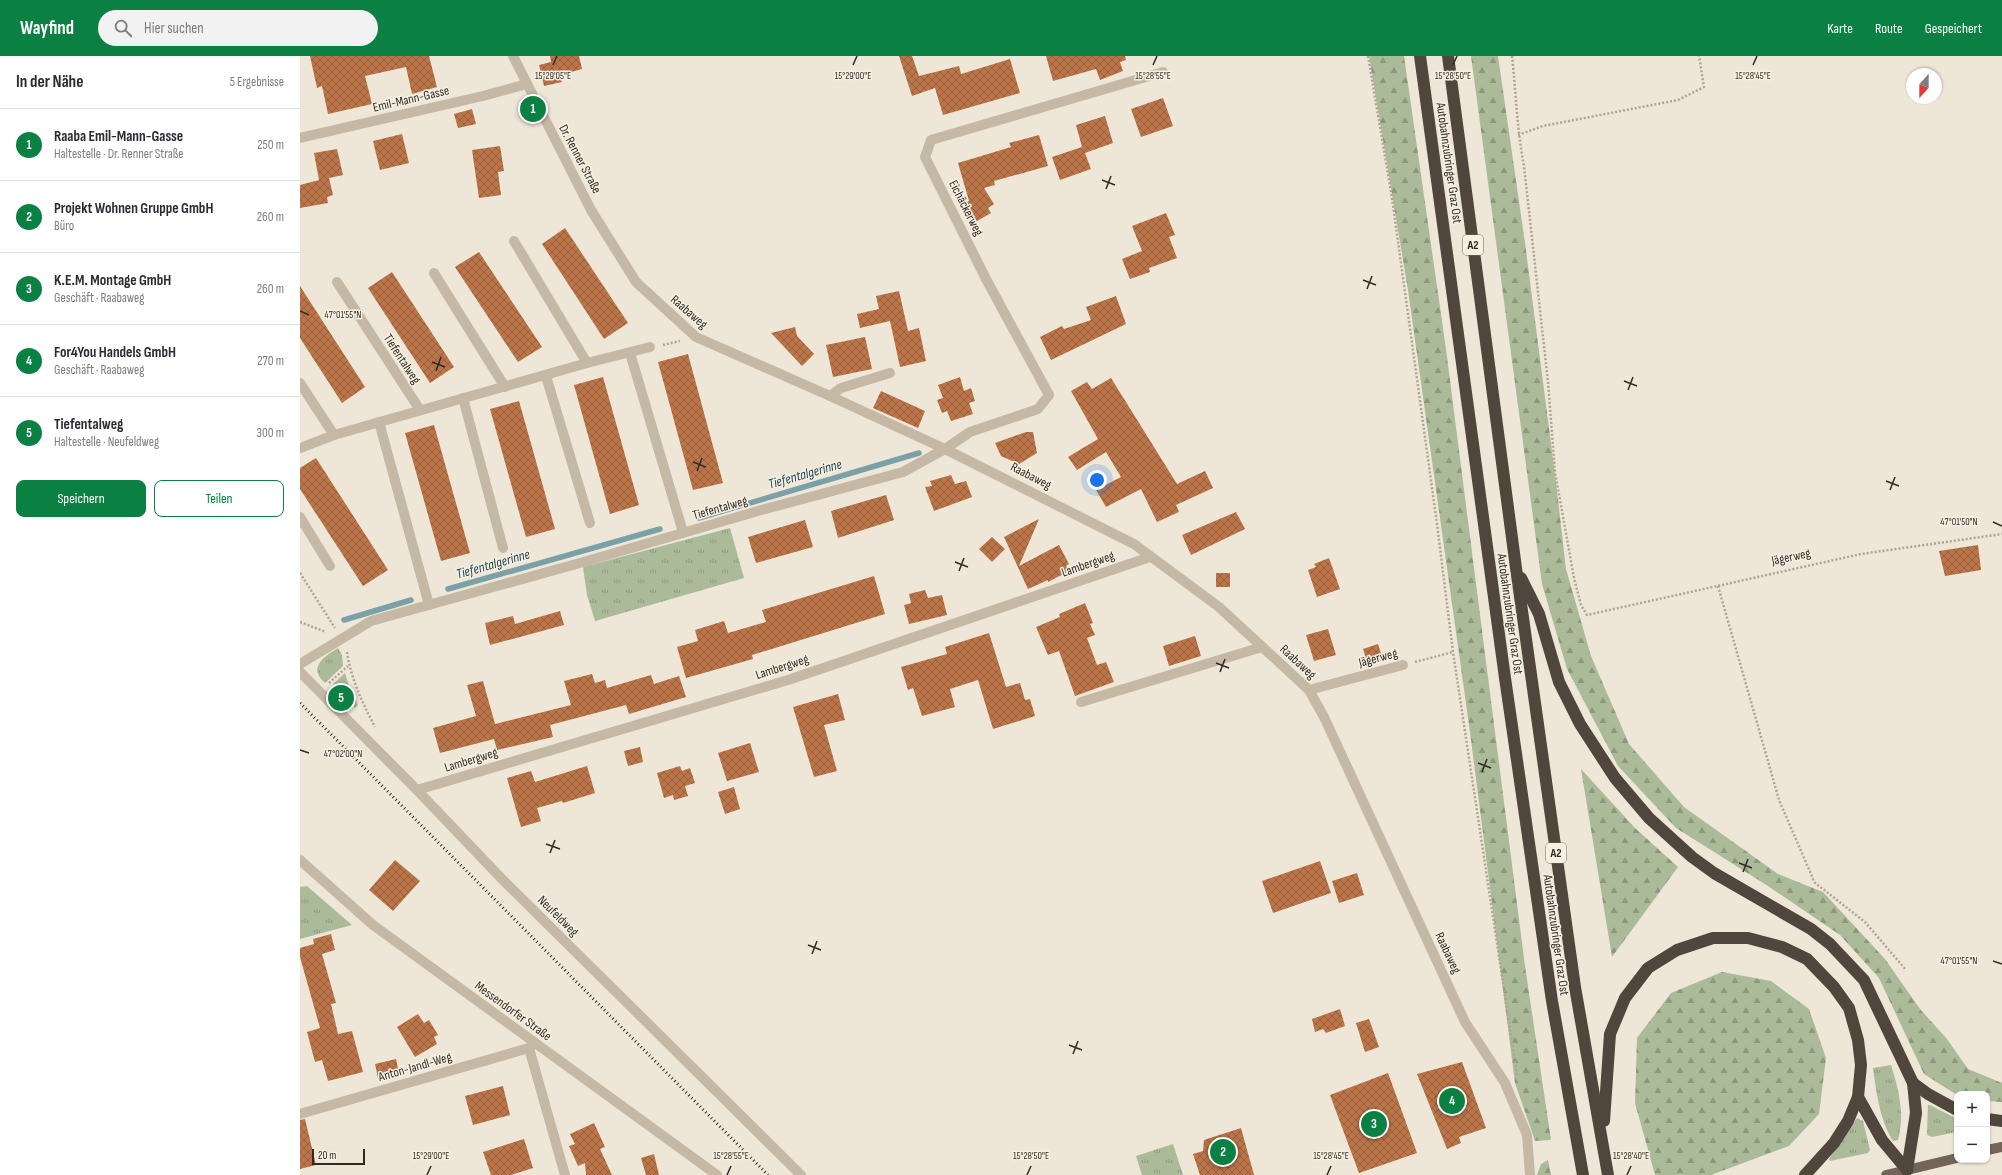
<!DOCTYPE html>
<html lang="de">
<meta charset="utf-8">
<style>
body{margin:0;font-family:"Sofia Sans Condensed",sans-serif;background:#f2f2f3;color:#2b2b33}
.controls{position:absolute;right:12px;bottom:12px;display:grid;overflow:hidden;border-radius:8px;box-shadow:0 1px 3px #0004}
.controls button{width:36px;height:36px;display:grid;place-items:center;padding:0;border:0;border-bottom:1px solid #e1e1e2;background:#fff;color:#2b2b33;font:20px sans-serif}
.compass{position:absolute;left:1606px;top:12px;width:36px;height:36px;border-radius:50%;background:#fff;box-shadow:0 1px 3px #0004;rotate:201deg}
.scale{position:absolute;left:12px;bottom:10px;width:53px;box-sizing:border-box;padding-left:4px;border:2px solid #312b26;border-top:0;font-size:11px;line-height:14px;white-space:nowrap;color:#312b26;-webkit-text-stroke:3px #f6f0e3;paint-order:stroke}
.you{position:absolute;left:797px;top:424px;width:14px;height:14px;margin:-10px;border:3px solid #fff;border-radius:50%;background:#1a73e8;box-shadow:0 0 0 6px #1a73e833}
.badge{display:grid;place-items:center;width:26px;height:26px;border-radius:50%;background:#0b8043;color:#fff;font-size:13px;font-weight:700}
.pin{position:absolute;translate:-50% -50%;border:2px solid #fff;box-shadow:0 1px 4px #0006}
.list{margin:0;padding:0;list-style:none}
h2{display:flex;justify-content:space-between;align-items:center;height:52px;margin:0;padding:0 16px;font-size:17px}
h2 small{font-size:13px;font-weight:400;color:#7c7c81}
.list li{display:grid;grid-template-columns:26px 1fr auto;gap:12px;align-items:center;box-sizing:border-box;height:72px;padding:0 16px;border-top:1px solid #e1e1e2}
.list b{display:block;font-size:15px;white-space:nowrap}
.list p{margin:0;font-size:13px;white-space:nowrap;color:#7c7c81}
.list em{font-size:13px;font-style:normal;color:#7c7c81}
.actions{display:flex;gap:8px;padding:12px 16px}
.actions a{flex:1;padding:9px 0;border:1px solid #0b8043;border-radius:8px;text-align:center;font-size:14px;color:#0b8043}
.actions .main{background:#0b8043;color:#fff}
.icon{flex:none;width:22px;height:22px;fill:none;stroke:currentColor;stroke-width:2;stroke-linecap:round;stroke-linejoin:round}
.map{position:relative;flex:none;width:1702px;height:1119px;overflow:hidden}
header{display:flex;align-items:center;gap:24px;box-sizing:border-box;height:56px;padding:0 20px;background:#0b8043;color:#fff}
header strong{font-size:19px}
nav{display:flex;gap:22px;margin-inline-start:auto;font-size:14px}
.search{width:280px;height:36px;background:#f2f2f3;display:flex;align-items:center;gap:10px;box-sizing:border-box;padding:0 14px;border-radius:22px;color:#7c7c81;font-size:15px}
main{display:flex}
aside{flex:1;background:#fff}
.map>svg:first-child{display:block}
.grass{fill:url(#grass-tufts)}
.forest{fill:url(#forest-firs)}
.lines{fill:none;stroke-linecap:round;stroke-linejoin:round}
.stream{stroke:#7aa0a8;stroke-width:5.5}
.building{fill:url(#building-cross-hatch)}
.path{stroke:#b0a290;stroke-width:2.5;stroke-dasharray:2 2;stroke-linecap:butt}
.minor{stroke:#c5b8a5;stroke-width:10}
.major{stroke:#726458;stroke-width:10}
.highway{stroke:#51463d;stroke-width:12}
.rail{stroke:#312b26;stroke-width:3;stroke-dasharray:1 3;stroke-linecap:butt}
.ticks{fill:none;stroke:#312b26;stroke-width:1.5}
.labels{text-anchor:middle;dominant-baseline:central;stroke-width:3;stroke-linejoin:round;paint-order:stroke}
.shield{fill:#f6f0e3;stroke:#6c665f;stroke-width:1}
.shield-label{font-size:12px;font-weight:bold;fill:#312b26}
.street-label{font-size:13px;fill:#312b26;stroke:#f6f0e3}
.water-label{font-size:14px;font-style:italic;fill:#1f454f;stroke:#f6f0e3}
.ticks-label{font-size:10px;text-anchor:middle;fill:#312b26;stroke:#f6f0e3;stroke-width:3;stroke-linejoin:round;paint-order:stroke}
</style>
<header>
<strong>Wayfind</strong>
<div class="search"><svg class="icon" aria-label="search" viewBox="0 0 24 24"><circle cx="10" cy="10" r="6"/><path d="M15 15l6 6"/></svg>Hier suchen</div>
<nav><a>Karte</a><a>Route</a><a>Gespeichert</a></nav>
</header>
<main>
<aside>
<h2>In der Nähe<small>5 Ergebnisse</small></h2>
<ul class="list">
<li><span class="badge">1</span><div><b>Raaba Emil-Mann-Gasse</b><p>Haltestelle · Dr. Renner Straße</p></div><em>250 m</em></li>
<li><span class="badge">2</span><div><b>Projekt Wohnen Gruppe GmbH</b><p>Büro</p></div><em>260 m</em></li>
<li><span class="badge">3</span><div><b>K.E.M. Montage GmbH</b><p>Geschäft · Raabaweg</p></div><em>260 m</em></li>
<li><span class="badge">4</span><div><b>For4You Handels GmbH</b><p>Geschäft · Raabaweg</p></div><em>270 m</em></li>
<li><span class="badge">5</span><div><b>Tiefentalweg</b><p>Haltestelle · Neufeldweg</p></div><em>300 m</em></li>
</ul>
<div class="actions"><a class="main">Speichern</a><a>Teilen</a></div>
</aside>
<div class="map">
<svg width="1702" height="1119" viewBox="0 0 1702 1119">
<defs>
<pattern id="grass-tufts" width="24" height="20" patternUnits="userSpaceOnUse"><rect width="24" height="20" fill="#abbb9a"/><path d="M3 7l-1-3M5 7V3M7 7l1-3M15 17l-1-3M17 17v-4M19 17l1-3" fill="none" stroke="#8c987d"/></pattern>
<pattern id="forest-firs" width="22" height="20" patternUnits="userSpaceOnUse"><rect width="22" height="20" fill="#abbb9a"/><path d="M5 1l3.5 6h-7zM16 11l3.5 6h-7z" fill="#8c987d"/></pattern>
<pattern id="building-cross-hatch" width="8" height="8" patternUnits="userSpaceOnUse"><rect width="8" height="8" fill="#bb7549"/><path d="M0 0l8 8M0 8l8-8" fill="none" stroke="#99603d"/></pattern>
</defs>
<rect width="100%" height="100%" fill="#eee7d8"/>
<g class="grass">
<path d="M 430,472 L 444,522 L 295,565 L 287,539 L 283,511 Z"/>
<path d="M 38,592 L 42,599 L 43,610 L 25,627 C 7,611 25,600 38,592 Z"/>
<path d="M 45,617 L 51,636 L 58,649 L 55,652 L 33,628 Z"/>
<path d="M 7,830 L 52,869 L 0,883 L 0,831 Z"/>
<path d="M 1591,1009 C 1599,1034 1605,1059 1598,1084 L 1593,1085 C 1580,1065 1576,1035 1573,1012 Z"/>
<path d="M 1628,1049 L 1630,1049 L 1657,1063 L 1657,1076 L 1632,1081 L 1627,1079 Z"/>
<path d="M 1557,1062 L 1563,1065 L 1570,1094 L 1568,1097 L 1530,1105 L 1529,1103 Z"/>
<path d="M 873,1088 L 883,1119 L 842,1119 L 836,1100 Z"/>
</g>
<g class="forest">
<path d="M 1069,0 L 1104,0 L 1146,293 L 1225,910 L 1251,1084 L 1235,1085 L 1215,1027 L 1170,676 L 1108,234 Z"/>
<path d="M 1171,0 L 1198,0 L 1225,187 L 1256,426 L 1266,513 L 1291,600 L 1329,688 L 1384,751 L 1478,818 L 1523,836 L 1585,903 L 1620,953 L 1647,983 L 1668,1013 L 1702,1027 L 1702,1046 L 1687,1045 L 1687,1038 L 1657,1039 L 1624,1018 L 1579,922 L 1540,879 L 1468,830 L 1376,772 L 1318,710 L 1267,613 L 1242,528 Z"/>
<path d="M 1281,713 L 1335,772 L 1378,811 L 1312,901 Z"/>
<path d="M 1422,916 L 1471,925 L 1509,953 L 1526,1002 L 1519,1058 L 1489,1090 L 1411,1119 L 1355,1119 L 1335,1047 L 1337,982 L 1371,937 Z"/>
<path d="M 1248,1104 L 1251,1119 L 1237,1119 L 1241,1108 Z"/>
</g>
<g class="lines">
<g class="stream">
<path d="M 399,462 L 619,397"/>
<path d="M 148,533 L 360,473"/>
<path d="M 44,564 L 111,544"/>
</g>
</g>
<g class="building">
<path d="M 10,0 L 129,0 L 137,31 L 112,38 L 106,11 L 65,20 L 72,48 L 28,58 L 22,30 L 17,32 Z"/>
<path d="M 250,0 L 279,0 L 282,13 L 260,19 L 262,26 L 244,30 L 239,9 L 251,6 Z"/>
<path d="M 599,0 L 612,0 L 619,20 L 659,10 L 661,18 L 710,3 L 720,37 L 643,59 L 635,32 L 612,40 Z"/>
<path d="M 746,0 L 825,0 L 826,4 L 820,6 L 823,15 L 800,24 L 796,13 L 753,25 Z"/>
<path d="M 863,42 L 873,70 L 841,81 L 831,53 Z"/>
<path d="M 172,53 L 176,68 L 158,72 L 154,58 Z"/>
<path d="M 805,60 L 813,87 L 785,97 L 791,113 L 760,124 L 752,101 L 782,91 L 776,69 Z"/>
<path d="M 102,78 L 109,107 L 80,114 L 73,85 Z"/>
<path d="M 739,79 L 748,110 L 694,125 L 695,129 L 684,132 L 694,148 L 688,152 L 691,157 L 672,168 L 661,150 L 669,145 L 658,107 L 711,91 L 709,87 Z"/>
<path d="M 200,90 L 204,115 L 198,116 L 201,139 L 179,142 L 172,94 Z"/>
<path d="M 37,93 L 43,119 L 29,122 L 33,139 L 27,141 L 28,147 L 0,152 L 0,129 L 19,124 L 14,97 Z"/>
<path d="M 866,157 L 875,179 L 869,181 L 877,202 L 849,212 L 850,216 L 830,223 L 822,203 L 842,195 L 832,170 Z"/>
<path d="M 265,172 L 328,267 L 304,283 L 242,188 Z"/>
<path d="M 179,196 L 242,291 L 218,306 L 155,211 Z"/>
<path d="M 92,216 L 154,311 L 130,327 L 68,232 Z"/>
<path d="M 0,230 L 65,331 L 42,347 L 0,282 Z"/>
<path d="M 599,235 L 608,275 L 619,272 L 626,305 L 600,311 L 590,265 L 560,272 L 557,258 L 579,253 L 576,240 Z"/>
<path d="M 816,240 L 826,268 L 751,304 L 740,281 L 762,270 L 764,273 L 791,264 L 786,251 Z"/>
<path d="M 495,271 L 497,280 L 514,298 L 502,310 L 471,277 Z"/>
<path d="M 565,281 L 572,313 L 533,321 L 526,289 Z"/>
<path d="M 388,298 L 423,427 L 393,434 L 358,306 Z"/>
<path d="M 303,321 L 339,449 L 310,458 L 274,329 Z"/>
<path d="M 660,321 L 664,335 L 671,332 L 675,345 L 669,347 L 673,358 L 651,365 L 647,355 L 642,357 L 637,344 L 643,342 L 638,329 Z"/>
<path d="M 811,322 L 877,428 L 905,415 L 913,432 L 876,449 L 879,456 L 857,466 L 841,433 L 806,451 L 796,434 L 821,421 L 806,396 L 777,414 L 768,401 L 798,383 L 771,335 L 787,326 L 792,333 Z"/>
<path d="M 581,335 L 625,355 L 618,372 L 573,352 Z"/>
<path d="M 219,345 L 255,473 L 226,481 L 190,353 Z"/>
<path d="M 134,369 L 170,497 L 141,505 L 105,377 Z"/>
<path d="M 726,376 L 733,376 L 737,397 L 719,408 L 701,400 L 695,387 Z"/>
<path d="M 16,402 L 88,514 L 63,530 L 0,433 L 0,412 Z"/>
<path d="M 651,419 L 655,428 L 666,425 L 672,441 L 634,455 L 625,431 L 632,430 L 630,425 Z"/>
<path d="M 586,439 L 594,464 L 538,482 L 531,455 Z"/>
<path d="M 936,456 L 945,473 L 891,499 L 882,479 Z"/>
<path d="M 739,463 L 719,510 L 759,489 L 769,508 L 766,510 L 769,515 L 748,526 L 748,524 L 728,533 L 704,481 Z"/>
<path d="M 505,464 L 513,491 L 456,507 L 448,481 Z"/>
<path d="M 692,481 L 705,493 L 692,506 L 679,493 Z"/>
<path d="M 1678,489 L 1681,514 L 1645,520 L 1639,495 Z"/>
<path d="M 1029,502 L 1040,533 L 1017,541 L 1008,514 L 1016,511 L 1014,508 Z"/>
<rect x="916" y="517" width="14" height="14"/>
<path d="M 574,520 L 585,558 L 452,599 L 453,603 L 386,622 L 377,591 L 398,585 L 395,574 L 424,565 L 428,577 L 466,566 L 462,554 Z"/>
<path d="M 625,534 L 628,542 L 642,539 L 647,559 L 609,568 L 604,549 L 611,547 L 609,538 Z"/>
<path d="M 785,547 L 793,567 L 790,568 L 795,579 L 787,582 L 797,609 L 806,606 L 814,626 L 775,640 L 759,595 L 748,599 L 736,571 L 760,561 L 759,558 Z"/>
<path d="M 260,555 L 264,569 L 190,589 L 185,567 L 213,560 L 215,568 Z"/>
<path d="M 1028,573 L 1036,599 L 1014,605 L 1006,579 Z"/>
<path d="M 689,577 L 706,631 L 720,627 L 725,644 L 730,643 L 735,660 L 693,673 L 678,624 L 650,633 L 655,651 L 622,660 L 613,632 L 608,634 L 601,611 L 647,598 L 645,591 Z"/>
<path d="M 895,580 L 901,600 L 869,610 L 863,590 Z"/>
<path d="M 1078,588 L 1083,604 L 1068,609 L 1063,593 Z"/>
<path d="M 292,618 L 295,627 L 305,624 L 307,632 L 351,619 L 354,628 L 379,620 L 386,641 L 329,658 L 326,649 L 250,669 L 253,681 L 197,694 L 194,683 L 140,697 L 133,672 L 176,660 L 167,629 L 183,625 L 195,668 L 271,649 L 264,625 Z"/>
<path d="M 538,638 L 545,664 L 524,669 L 537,715 L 514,721 L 493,651 Z"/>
<path d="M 450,687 L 459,716 L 427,725 L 418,697 Z"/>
<path d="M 340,691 L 343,706 L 328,710 L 324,695 Z"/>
<path d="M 287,710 L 295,737 L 263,747 L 262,745 L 237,752 L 241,765 L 221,771 L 207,722 L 231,715 L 235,726 Z"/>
<path d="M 380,710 L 382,715 L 390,712 L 395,727 L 385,730 L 388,740 L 374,744 L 373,739 L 364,742 L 357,717 Z"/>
<path d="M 434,731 L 440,753 L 425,758 L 418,736 Z"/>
<path d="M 95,804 L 120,825 L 93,855 L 69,834 Z"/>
<path d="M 1020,805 L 1031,837 L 973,857 L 962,825 Z"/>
<path d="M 1057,817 L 1064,839 L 1039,847 L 1032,825 Z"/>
<path d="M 31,878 L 35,894 L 22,898 L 36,947 L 31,948 L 38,978 L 52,975 L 63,1016 L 28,1025 L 22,1004 L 15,1006 L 7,976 L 20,972 L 0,901 L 0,892 L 14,888 L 13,883 Z"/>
<path d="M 1040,953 L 1045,970 L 1026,977 L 1023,973 L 1015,976 L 1012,963 Z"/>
<path d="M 118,958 L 124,967 L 129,964 L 138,979 L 134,981 L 137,988 L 115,1001 L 97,971 Z"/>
<path d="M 1069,963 L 1079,991 L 1065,996 L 1056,967 Z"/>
<path d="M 96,1003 L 99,1017 L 78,1022 L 75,1008 Z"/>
<path d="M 1162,1006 L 1186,1072 L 1159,1081 L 1161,1087 L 1147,1093 L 1117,1018 Z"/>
<path d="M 1088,1017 L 1117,1097 L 1059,1117 L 1030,1039 Z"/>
<path d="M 203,1030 L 210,1059 L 173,1069 L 165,1040 Z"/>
<path d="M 5,1063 L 16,1109 L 0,1113 L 0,1064 Z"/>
<path d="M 294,1067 L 305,1091 L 300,1093 L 312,1119 L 286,1119 L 285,1107 L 278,1110 L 269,1090 L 275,1088 L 270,1078 Z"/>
<path d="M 941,1072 L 954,1119 L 900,1119 L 893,1098 L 903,1095 L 904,1084 Z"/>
<path d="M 224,1083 L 233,1112 L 211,1119 L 191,1119 L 183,1096 Z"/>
<path d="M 354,1098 L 359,1119 L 346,1119 L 341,1102 Z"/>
</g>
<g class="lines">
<g class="path">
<path d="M 1068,0 L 1092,142 L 1137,468 L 1153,596 L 1217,1020"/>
<path d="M 1212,0 C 1216,37 1217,74 1224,110 L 1248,326 L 1255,416 L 1274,522 L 1281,549 L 1287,559 L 1561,498 L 1702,478"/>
<path d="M 1218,79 L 1243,70 L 1378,44 L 1404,31 L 1399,0"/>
<path d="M 363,289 L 380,285"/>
<path d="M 0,517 L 35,572"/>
<path d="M 1418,530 L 1479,744 L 1511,818 L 1514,826 L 1565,866 L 1606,914"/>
<path d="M 0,566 L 26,576"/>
<path d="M 47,596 C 51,623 62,646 75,671"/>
<path d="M 1115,606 L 1153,596"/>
<path d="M 29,627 L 48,610"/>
</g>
<g class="minor">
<path d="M 213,0 L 291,154 L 336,226 L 396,281 L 530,340 L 645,393 L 834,488 L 919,551 L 1009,634 L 1024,661 L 1165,966 L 1205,1027 L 1227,1079 L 1230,1119"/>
<path d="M 0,82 L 183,40 L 227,28"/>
<path d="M 214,185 L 287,307"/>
<path d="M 134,217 L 205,331"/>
<path d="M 37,226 L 120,354"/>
<path d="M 330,297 L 383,476"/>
<path d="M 246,320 L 290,467"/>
<path d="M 0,327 L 34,379 L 0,392"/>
<path d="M 530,340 L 541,332 L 590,317"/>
<path d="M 163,342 L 203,492"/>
<path d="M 79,366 L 129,549"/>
<path d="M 34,379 L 287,307 L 350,291"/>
<path d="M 0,461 L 30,510"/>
<path d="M 0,608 L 71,565 L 287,505 L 458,455 L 603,416 L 645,393 L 670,376 L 738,353 L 749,339 L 686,223 L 625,101 L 631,84 L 863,16"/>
<path d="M 0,616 L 117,734 L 201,822 L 501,1119"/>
<path d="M 1009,634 L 1103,609"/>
<path d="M 781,646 L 962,591"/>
<path d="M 117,734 L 488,624 L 850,501"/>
<path d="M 0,804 L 73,869 L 417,1119"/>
<path d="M 229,992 L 265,1119"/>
<path d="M 0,1058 L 229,992 L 234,986"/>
</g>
<g class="major">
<path d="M 1687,1094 L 1702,1091"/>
<path d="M 1586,1119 L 1657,1102"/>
</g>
<g class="highway">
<path d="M 1120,0 L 1205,622 L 1252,945 L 1283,1119"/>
<path d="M 1148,0 L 1216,512 L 1275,931 L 1308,1119"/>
<path d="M 1221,522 L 1239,558 L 1259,626 L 1280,668 L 1315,722 L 1349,762 L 1392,801 L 1414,817 L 1511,873 L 1530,888 L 1564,924 L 1613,1027 L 1616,1057 L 1607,1114"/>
<path d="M 1613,1027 L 1628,1038 L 1657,1054"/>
<path d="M 1558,1041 L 1582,1084 L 1607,1114"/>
<path d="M 1687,1063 L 1702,1065"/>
<path d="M 1304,1065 L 1310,978 L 1325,942 L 1348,912 L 1377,894 L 1413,882 L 1448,882 L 1482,891 L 1507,903 L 1534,931 L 1549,952 L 1558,984 L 1561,1009 L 1558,1041 L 1548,1065 L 1534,1087 L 1505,1119"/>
</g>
<path class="rail" d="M 0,647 L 468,1119"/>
</g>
<path class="ticks" d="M 253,9 L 257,0M 553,9 L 557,0M 853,9 L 857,0M 1153,9 L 1157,0M 1453,9 L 1457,0M 802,124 L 815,129M 806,133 L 811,120M 1063,224 L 1076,229M 1067,233 L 1072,220M 0,255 L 9,259M 132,306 L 145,311M 136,315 L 141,301M 1324,325 L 1337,330M 1328,334 L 1333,321M 393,406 L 406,411M 397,415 L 402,402M 1586,425 L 1599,430M 1590,434 L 1595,421M 1693,466 L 1702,470M 655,506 L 668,511M 659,515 L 664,502M 916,607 L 929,612M 920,616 L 925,603M 0,694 L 9,697M 1178,707 L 1191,712M 1182,716 L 1187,703M 246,788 L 260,793M 250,797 L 255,784M 1439,807 L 1452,812M 1443,816 L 1448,803M 508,889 L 521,894M 512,898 L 517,885M 1693,905 L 1702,908M 769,989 L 782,994M 773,998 L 778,985M 127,1119 L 131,1110M 427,1119 L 431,1110M 727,1119 L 731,1110M 1027,1119 L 1031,1110M 1327,1119 L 1331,1110"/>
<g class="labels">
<g class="shield">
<rect x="1163" y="179" width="20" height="20" rx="3"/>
<rect x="1246" y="787" width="20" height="20" rx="3"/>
</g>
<g class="shield-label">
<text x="1173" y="189">A2</text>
<text x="1256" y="797">A2</text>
</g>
<g class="street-label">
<text transform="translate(111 43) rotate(-13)">Emil-Mann-Gasse</text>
<text transform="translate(280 103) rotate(62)">Dr. Renner Straße</text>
<text transform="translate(1149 107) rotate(82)">Autobahnzubringer Graz Ost</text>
<text transform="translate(666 152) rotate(63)">Eichäckerweg</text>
<text transform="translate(389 256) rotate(41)">Raabaweg</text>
<text transform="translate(102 303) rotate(57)">Tiefentalweg</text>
<text transform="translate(731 420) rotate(27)">Raabaweg</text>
<text transform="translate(420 452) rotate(-16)">Tiefentalweg</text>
<text transform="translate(1491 501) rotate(-12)">Jägerweg</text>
<text transform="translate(788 508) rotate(-19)">Lambergweg</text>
<text transform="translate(1210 558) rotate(82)">Autobahnzubringer Graz Ost</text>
<text transform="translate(1078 602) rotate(-15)">Jägerweg</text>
<text transform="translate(998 606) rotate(43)">Raabaweg</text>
<text transform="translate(482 611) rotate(-18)">Lambergweg</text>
<text transform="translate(171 704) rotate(-17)">Lambergweg</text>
<text transform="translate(258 860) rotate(45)">Neufeldweg</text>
<text transform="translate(1256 879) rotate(82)">Autobahnzubringer Graz Ost</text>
<text transform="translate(1148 897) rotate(65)">Raabaweg</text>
<text transform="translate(213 955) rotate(36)">Messendorfer Straße</text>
<text transform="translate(115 1011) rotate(-16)">Anton-Jandl-Weg</text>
</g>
<g class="water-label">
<text transform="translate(505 418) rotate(-16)">Tiefentalgerinne</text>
<text transform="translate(193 508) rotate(-16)">Tiefentalgerinne</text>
</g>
</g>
<g class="ticks-label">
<text x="253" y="23">15°29'05"E</text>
<text x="553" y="23">15°29'00"E</text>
<text x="853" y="23">15°28'55"E</text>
<text x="1153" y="23">15°28'50"E</text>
<text x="1453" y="23">15°28'45"E</text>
<text x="43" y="262">47°01'55"N</text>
<text x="1659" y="469">47°01'50"N</text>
<text x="43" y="701">47°02'00"N</text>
<text x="1659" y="908">47°01'55"N</text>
<text x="131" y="1103">15°29'00"E</text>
<text x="431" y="1103">15°28'55"E</text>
<text x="731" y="1103">15°28'50"E</text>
<text x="1031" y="1103">15°28'45"E</text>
<text x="1331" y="1103">15°28'40"E</text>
</g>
</svg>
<div class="controls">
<button>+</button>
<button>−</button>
</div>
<svg class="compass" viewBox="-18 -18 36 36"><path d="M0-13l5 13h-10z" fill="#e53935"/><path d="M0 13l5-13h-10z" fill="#7c7c81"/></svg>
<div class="scale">20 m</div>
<div class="you"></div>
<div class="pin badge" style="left:233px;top:53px">1</div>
<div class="pin badge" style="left:923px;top:1096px">2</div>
<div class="pin badge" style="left:1074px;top:1068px">3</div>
<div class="pin badge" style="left:1152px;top:1045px">4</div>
<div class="pin badge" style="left:41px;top:642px">5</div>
</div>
</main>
